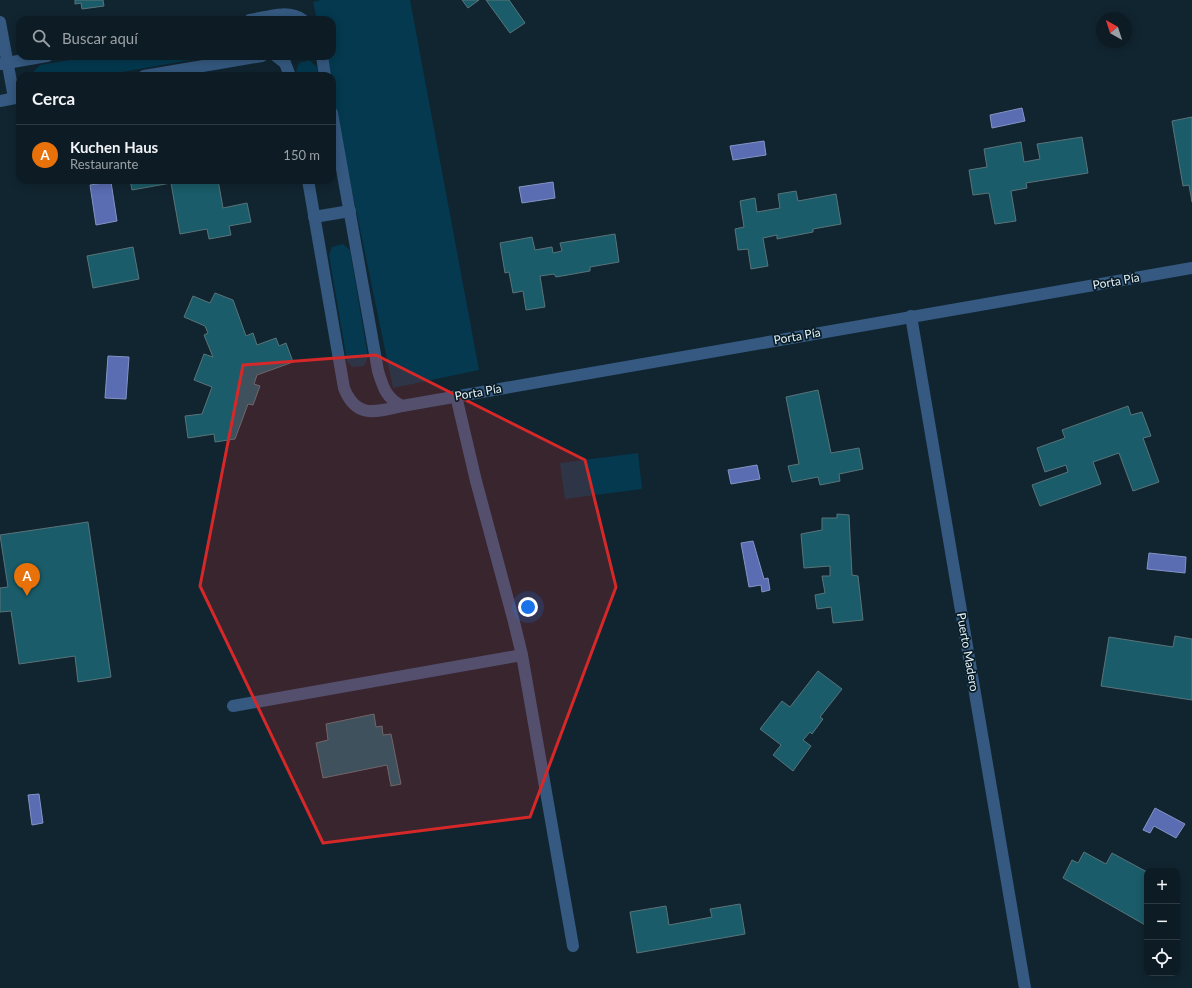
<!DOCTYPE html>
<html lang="es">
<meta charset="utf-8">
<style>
body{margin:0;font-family:Lato,sans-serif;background:#1b2931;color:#f1f3f6}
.controls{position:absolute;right:12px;bottom:12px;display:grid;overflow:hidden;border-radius:8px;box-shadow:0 2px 10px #0003}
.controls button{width:36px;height:36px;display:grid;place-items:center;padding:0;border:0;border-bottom:1px solid #2d3a41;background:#0d1c24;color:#f1f3f6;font:20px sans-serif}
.compass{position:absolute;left:1096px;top:12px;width:36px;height:36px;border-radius:50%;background:#0d1c24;box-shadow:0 2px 10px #0003;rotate:321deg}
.you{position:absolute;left:528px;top:607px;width:14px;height:14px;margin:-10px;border:3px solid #fff;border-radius:50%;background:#1a73e8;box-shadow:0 0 0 6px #1a73e833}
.badge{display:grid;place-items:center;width:26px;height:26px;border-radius:50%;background:#7dd153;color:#fff;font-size:13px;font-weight:700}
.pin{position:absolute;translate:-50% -33px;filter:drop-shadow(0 1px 2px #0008)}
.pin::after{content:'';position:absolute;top:21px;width:14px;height:12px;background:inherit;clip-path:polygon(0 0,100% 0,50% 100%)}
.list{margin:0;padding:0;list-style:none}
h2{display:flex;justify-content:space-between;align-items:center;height:52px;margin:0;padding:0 16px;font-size:17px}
h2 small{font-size:13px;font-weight:400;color:#9aa1a6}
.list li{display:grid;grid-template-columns:26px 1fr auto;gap:12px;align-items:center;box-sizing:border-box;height:60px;padding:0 16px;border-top:1px solid #2d3a41}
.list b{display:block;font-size:15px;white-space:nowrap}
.list p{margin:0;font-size:13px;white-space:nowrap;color:#9aa1a6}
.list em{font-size:13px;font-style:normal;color:#9aa1a6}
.icon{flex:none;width:22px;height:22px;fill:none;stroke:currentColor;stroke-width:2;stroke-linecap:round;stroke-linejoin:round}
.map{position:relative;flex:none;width:1192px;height:988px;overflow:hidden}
.search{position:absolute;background:#0d1c24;box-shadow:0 2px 10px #0003;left:16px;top:16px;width:320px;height:44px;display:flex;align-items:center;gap:10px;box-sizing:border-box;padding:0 14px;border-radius:12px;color:#9aa1a6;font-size:15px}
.panel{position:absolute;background:#0d1c24;box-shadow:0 2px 10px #0003;left:16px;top:72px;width:320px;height:112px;border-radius:12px}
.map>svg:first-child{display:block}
.green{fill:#04394f}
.water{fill:#5a6cb2;stroke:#8494c7}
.building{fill:#1a5c69;stroke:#59747a}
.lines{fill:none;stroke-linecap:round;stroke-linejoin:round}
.minor{stroke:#355980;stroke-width:12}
.marked{fill:#d62828;fill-opacity:0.2;stroke:#d62828;stroke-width:3;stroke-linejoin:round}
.labels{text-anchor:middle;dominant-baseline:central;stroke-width:3.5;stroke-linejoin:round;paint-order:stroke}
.street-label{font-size:12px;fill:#e6f2f9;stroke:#081c26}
</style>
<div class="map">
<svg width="1192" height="988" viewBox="0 0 1192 988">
<rect width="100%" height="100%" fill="#112530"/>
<g class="green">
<path d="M 321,0 L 410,0 L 479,370 L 393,388 L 332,94 L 332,76 L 328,76 L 324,56 L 332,56 L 332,20 L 317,20 L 313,2 Z"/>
<path d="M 94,56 L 213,56 L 99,76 L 35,76 L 34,71 L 40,65 Z"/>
<path d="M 309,60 L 317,67 L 319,76 L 297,76 L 296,71 L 299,63 Z"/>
<path d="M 343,244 L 350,250 L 368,357 L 364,366 L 352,367 L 347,361 L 329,255 L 332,247 Z"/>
<path d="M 638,453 L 642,489 L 565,499 L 560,463 Z"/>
</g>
<g class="water">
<path d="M 1022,108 L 1025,121 L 992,128 L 990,115 Z"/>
<path d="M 764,141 L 766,155 L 733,160 L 730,146 Z"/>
<path d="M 111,182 L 117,221 L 96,225 L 90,185 Z"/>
<path d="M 553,182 L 555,198 L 522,203 L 519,187 Z"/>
<path d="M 108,356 L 129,357 L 126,399 L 105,398 Z"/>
<path d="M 757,465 L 760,479 L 731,484 L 728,470 Z"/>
<path d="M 753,541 L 764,579 L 768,578 L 770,590 L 762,592 L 761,585 L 749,587 L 741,543 Z"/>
<path d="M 1149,553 L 1186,557 L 1185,573 L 1147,569 Z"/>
<path d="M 39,794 L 43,823 L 32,825 L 28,795 Z"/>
<path d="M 1155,808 L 1185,824 L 1176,838 L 1154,826 L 1150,833 L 1143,830 Z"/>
</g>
<g class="building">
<path d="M 75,0 L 103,0 L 104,6 L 82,9 L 81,3 L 75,4 Z"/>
<path d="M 462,0 L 479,0 L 468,8 Z"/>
<path d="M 486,0 L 509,0 L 525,23 L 510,33 Z"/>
<path d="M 1192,117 L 1192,202 L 1189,185 L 1183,186 L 1172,121 Z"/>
<path d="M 1082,137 L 1088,173 L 1026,183 L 1027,188 L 1011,191 L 1016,221 L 995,224 L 989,193 L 973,195 L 969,170 L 987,167 L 984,149 L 1021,142 L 1024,162 L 1040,159 L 1037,144 Z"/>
<path d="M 130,180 L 218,180 L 223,208 L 247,203 L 251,222 L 229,226 L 231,235 L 209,239 L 207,229 L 180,234 L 171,183 L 132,190 Z"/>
<path d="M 796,191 L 798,201 L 836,194 L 841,224 L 813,229 L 813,232 L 777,239 L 777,235 L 763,238 L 768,266 L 751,269 L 748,249 L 738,250 L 735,229 L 744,227 L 740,201 L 755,198 L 757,212 L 780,208 L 778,194 Z"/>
<path d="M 615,234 L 619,262 L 590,267 L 590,271 L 556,277 L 554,274 L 540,276 L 545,307 L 526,310 L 523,291 L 513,293 L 509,272 L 505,273 L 500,243 L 532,237 L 535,250 L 552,247 L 553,253 L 562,251 L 560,243 Z"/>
<path d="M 133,247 L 139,279 L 93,288 L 87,256 Z"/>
<path d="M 215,293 L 233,300 L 246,336 L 253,333 L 257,345 L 276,338 L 279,346 L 286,343 L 293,362 L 257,375 L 254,384 L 260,386 L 253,405 L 248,404 L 235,439 L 215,442 L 214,434 L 188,438 L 185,416 L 202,414 L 212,387 L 194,380 L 204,354 L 213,357 L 204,335 L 208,333 L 205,326 L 184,317 L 193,296 L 210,303 Z"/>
<path d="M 818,390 L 831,453 L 859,448 L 863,469 L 839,474 L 840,481 L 820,485 L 818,477 L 792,482 L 788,466 L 799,464 L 786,397 Z"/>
<path d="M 1128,406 L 1131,415 L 1142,412 L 1151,436 L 1143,438 L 1159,482 L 1133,491 L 1119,453 L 1093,462 L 1101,484 L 1040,506 L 1032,485 L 1068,472 L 1066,465 L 1045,472 L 1037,448 L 1065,438 L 1062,430 Z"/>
<path d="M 837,514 L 849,515 L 852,575 L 858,576 L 863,620 L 833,623 L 831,607 L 817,609 L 815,595 L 825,593 L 822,576 L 830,576 L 830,566 L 804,568 L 801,534 L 822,530 L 822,518 L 837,518 Z"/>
<path d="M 88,522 L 111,677 L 78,682 L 75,656 L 19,664 L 11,611 L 0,612 L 0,588 L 8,587 L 0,535 Z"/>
<path d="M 1175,636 L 1192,639 L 1192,700 L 1101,686 L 1109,637 L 1173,647 Z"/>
<path d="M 818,671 L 842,689 L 820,717 L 823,719 L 812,734 L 810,732 L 803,740 L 811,746 L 793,771 L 773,755 L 781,745 L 760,729 L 782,701 L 790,707 Z"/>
<path d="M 374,714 L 376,727 L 382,726 L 383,735 L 391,734 L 401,784 L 391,786 L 387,765 L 323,778 L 316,743 L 328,740 L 326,724 Z"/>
<path d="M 1084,852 L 1106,864 L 1112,853 L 1147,872 L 1147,926 L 1063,878 L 1072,860 L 1078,863 Z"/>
<path d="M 740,904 L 745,934 L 637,953 L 630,912 L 666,906 L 669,925 L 712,917 L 710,909 Z"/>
</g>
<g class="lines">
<g class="minor">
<path d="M 250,20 C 267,17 288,9 303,20"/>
<path d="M 0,22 L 14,98"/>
<path d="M 276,56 L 285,63 L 290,76"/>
<path d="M 322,56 L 325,76"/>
<path d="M 1,64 L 47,56"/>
<path d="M 144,76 L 262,56"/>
<path d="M 0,101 L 20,97"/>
<path d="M 332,113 L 378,371 C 383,387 386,398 402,406"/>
<path d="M 308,180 L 344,388 C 356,419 376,412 402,406 L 1192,268"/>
<path d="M 314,217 L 350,211"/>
<path d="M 911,316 L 1025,988"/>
<path d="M 456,396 L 476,481 L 514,622 L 522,655 L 573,946"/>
<path d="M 233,706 L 522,655"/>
</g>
</g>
<path class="marked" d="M 376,355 L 585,460 L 616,587 L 530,817 L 323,843 L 200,586 L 243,365 Z"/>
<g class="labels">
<g class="street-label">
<text transform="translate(1116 281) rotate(-10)">Porta Pía</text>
<text transform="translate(797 336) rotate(-10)">Porta Pía</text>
<text transform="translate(478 392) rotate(-10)">Porta Pía</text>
<text transform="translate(968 652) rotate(80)">Puerto Madero</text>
</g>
</g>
</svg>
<div class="controls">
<button>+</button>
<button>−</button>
<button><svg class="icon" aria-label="locate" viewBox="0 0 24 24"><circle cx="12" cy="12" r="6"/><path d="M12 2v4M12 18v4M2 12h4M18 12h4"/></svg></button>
</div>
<svg class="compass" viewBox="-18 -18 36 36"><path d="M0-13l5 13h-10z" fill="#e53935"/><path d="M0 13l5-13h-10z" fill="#9aa1a6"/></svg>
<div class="you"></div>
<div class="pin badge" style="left:27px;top:596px;background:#e8710a">A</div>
<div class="search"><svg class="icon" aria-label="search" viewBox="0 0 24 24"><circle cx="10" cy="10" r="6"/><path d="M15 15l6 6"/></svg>Buscar aquí</div>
<section class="panel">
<h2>Cerca<small></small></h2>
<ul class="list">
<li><span class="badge" style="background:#e8710a">A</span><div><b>Kuchen Haus</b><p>Restaurante</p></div><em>150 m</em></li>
</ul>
</section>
</div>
